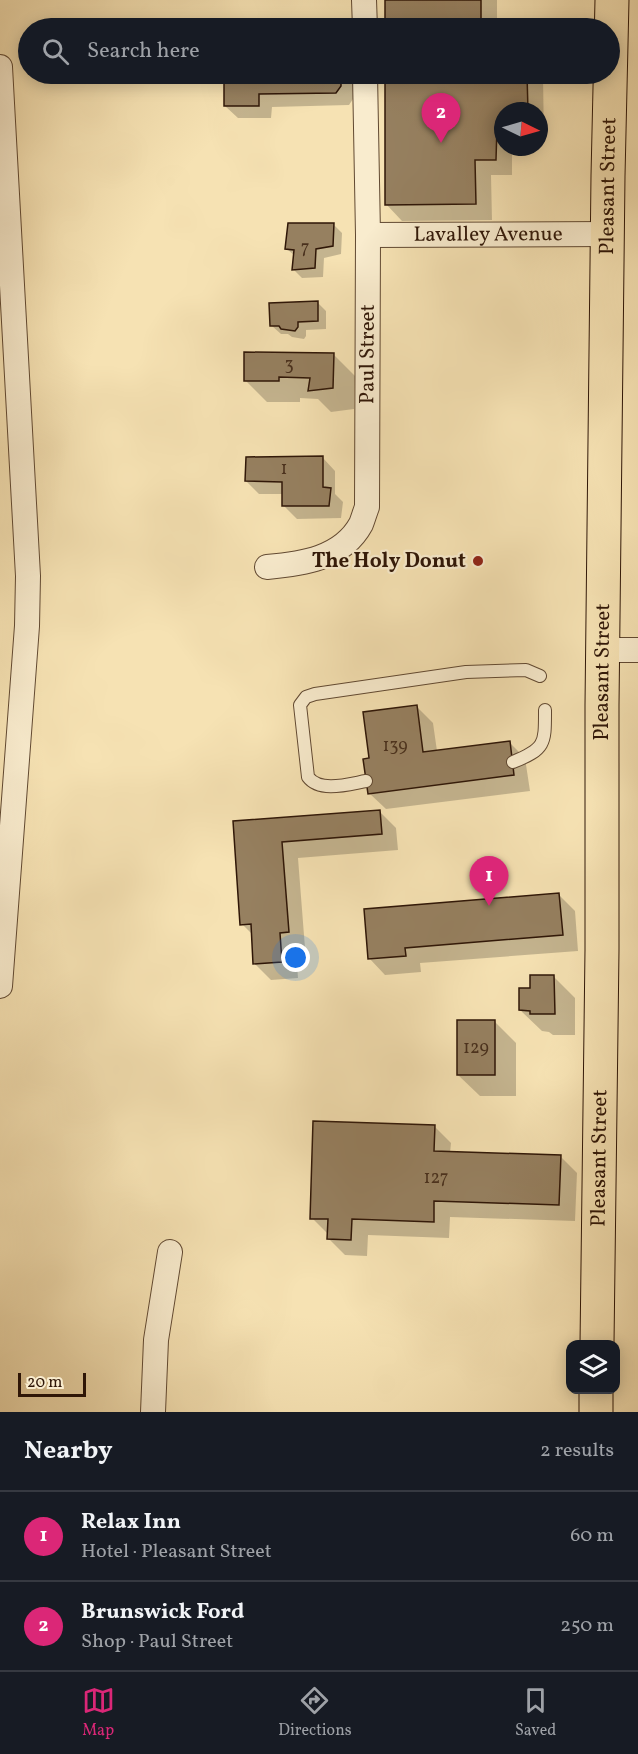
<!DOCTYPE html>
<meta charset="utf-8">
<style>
body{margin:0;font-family:Vollkorn,serif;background:#20242c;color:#f1f3f6}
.controls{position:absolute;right:18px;bottom:18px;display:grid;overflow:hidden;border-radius:12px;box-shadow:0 3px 15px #0003}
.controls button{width:54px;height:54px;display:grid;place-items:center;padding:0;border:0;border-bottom:2px solid #363941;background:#171b24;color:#f1f3f6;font:30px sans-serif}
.compass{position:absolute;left:494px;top:102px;width:54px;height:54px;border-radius:50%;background:#171b24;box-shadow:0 3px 15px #0003;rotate:95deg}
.scale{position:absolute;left:18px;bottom:15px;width:68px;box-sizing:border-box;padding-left:6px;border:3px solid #2f1607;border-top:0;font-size:16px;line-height:21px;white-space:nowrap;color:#2f1607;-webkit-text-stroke:4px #f9ecce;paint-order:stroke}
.you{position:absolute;left:296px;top:958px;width:21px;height:21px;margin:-15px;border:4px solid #fff;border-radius:50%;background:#1a73e8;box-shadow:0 0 0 9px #1a73e833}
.badge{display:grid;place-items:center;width:39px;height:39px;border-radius:50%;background:#db2777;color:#fff;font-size:20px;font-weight:700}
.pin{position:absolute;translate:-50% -50px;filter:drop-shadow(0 2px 3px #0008)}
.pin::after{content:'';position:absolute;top:32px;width:21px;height:18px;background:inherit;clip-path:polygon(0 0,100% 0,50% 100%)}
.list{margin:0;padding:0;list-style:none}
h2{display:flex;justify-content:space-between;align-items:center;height:78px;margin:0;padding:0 24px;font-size:26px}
h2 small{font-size:20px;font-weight:400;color:#9ea1a6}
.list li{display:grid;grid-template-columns:39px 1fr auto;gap:18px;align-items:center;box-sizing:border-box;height:90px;padding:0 24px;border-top:2px solid #363941}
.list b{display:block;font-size:22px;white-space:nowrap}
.list p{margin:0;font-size:20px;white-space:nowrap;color:#9ea1a6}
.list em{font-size:20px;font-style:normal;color:#9ea1a6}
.icon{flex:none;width:33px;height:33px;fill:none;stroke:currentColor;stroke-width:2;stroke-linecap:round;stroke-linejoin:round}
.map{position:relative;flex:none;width:638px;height:1412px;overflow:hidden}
.search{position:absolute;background:#171b24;box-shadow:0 3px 15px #0003;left:18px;right:18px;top:18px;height:66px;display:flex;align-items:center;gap:15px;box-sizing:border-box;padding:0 21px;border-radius:33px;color:#9ea1a6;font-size:22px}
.sheet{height:258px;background:#171b24}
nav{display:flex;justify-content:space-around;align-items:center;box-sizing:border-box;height:84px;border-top:2px solid #363941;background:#171b24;font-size:16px;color:#9ea1a6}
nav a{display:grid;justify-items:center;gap:3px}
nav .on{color:#db2777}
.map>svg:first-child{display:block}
.shadow{fill:#0003}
.building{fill:#968060;stroke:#2f1607;stroke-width:1.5}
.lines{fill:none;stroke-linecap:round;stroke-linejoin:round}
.lane-casing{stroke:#614932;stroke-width:14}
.street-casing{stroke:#614932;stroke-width:26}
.highway-casing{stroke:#2f1607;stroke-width:35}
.lane{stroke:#f9ecce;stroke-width:12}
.street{stroke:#f9ecce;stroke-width:24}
.highway{stroke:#f6e2b3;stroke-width:33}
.poi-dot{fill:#8f2418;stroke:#f9ecce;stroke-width:2}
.labels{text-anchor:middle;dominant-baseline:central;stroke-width:4.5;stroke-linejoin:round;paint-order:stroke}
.number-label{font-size:18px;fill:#49301d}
.street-label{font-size:21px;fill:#2f1607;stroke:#f9ecce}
.poi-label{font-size:21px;font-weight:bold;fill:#2f1607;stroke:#f9ecce;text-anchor:end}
</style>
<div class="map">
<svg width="638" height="1412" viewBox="0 0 638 1412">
<rect width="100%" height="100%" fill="#f6e2b3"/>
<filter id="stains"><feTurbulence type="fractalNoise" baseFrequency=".00333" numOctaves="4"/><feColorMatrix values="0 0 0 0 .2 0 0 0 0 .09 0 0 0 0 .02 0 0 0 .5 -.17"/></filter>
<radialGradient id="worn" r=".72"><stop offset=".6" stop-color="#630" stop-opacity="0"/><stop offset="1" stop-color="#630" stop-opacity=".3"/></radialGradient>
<g class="shadow">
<path d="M 387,0 L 497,0 L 497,28 L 386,28 Z"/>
<path d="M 226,74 L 343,74 L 353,83 L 353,99 L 349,105 L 272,107 L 271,118 L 238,118 L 225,106 Z"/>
<path d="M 386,74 L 543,74 L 544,142 L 539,142 L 539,111 L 503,111 L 503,147 L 512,147 L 512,175 L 491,175 L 492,220 L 402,221 L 386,204 Z"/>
<path d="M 333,224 L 342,233 L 341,254 L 324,258 L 323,277 L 302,278 L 294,270 L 295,256 L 287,249 Z"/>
<path d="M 317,302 L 326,311 L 326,329 L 306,330 L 306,336 L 304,339 L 292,337 L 288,334 L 281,334 L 272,326 Z"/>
<path d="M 333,354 L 355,376 L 354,409 L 331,412 L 318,399 L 300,398 L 300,402 L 267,402 L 246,381 Z"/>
<path d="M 323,458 L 335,471 L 335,494 L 343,502 L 341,518 L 297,519 L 284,506 L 284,494 L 259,494 L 246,481 Z"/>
<path d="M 417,707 L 433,723 L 437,751 L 509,742 L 525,758 L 530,791 L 386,809 L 369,793 L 371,760 Z"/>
<path d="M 380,812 L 396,828 L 398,850 L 298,858 L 305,948 L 296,949 L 298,978 L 271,980 L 255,964 L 253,935 L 242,924 L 234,823 Z"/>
<path d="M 559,895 L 575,911 L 578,951 L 420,963 L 421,972 L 385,975 L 369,958 Z"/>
<path d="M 554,977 L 575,998 L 575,1035 L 553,1035 L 549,1032 L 542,1031 L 520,1010 L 532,990 Z"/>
<path d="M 495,1022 L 516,1043 L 516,1096 L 480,1096 L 458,1075 Z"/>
<path d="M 434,1126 L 451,1143 L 450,1153 L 561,1157 L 577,1173 L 575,1221 L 450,1217 L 449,1238 L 368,1235 L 367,1256 L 345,1255 L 329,1239 L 329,1235 L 312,1218 Z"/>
</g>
<g class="building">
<rect x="385" y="0" width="96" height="28"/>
<path d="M 224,74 L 341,74 L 341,86 L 336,93 L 259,94 L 259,106 L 224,106 Z"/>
<path d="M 385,74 L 527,74 L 528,111 L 503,111 L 503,126 L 497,126 L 496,160 L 475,160 L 476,204 L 385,205 Z"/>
<path d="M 288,223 L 334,223 L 333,246 L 316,249 L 315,268 L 292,270 L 294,250 L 285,249 Z"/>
<path d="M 318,301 L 318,321 L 298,322 L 298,327 L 295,331 L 281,329 L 279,326 L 270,326 L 269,303 Z"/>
<path d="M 244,352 L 334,353 L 333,388 L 308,391 L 310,378 L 279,377 L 279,381 L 244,381 Z"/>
<path d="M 323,456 L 323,487 L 331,488 L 329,506 L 282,506 L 282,482 L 245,481 L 246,457 Z"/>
<path d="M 417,705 L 423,752 L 510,741 L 514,775 L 368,794 L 363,759 L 369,758 L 363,712 Z"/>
<path d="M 380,810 L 382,834 L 282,842 L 289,932 L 280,933 L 282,962 L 253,964 L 251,924 L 240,925 L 233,821 Z"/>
<path d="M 559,893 L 563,935 L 405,948 L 406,956 L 368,959 L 364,909 Z"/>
<path d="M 530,975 L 554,975 L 555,1014 L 530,1014 L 530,1011 L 519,1010 L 519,988 L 530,988 Z"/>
<rect x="457" y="1020" width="38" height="55"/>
<path d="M 313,1121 L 435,1125 L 434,1151 L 561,1155 L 559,1205 L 434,1201 L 434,1222 L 352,1219 L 351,1240 L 327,1239 L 328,1219 L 310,1219 Z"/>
</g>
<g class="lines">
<g class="lane-casing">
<g id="lane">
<path d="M 513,762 C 546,749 545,743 545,710"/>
<path d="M 366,781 C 349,784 320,793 308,777 L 300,705 L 306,697 L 315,694 L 466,672 L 526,670 L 540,676"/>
</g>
</g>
<g class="street-casing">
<g id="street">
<path d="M 364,0 L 365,28"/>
<path d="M 0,67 L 28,576 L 27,626 L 0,986"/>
<path id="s1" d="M 368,235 L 608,234"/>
<path id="s2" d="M 267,567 C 301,564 342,559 361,524 C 363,519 365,512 367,507 L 368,235 L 365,74"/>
<path d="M 603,650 L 638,650"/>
<path d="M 153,1412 L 156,1340 L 170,1252"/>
</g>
</g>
<g class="highway-casing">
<g id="highway">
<path id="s3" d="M 597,1344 L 602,950 L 602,705 L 608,176 L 612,0"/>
<path d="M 596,1412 L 596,1390"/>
</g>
</g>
<use href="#lane" class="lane"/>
<use href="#street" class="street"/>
<use href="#highway" class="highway"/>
</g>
<circle class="poi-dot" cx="478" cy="561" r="6"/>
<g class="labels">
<g class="number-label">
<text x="305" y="248">7</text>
<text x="289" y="365">3</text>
<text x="284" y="469">1</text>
<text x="395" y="746">139</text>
<text x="476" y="1048">129</text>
<text x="436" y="1178">127</text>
</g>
<g class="street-label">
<text stroke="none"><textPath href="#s3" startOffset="1158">Pleasant Street</textPath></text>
<text stroke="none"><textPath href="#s1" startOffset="120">Lavalley Avenue</textPath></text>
<text stroke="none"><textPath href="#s2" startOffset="279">Paul Street</textPath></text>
<text stroke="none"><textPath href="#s3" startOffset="672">Pleasant Street</textPath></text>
<text stroke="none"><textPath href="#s3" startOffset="186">Pleasant Street</textPath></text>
</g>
<g class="poi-label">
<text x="466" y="561">The Holy Donut</text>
</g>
</g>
<rect width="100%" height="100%" filter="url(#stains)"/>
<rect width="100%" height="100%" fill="url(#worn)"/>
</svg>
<div class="controls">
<button><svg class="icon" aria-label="layers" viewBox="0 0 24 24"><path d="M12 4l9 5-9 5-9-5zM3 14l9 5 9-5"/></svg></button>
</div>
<svg class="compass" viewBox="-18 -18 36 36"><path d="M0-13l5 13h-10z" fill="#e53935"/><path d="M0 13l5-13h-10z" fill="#9ea1a6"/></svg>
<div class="scale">20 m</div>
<div class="you"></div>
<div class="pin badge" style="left:489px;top:906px">1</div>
<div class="pin badge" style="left:441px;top:143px">2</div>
<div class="search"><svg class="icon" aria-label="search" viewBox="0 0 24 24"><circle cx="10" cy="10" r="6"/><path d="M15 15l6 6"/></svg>Search here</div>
</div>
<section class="sheet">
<h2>Nearby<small>2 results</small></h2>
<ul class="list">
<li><span class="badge">1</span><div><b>Relax Inn</b><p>Hotel · Pleasant Street</p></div><em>60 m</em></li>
<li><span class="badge">2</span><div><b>Brunswick Ford</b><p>Shop · Paul Street</p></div><em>250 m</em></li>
</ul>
</section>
<nav>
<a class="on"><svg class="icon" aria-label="map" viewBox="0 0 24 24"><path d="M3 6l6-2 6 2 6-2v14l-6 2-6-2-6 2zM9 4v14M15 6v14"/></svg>Map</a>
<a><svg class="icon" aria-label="directions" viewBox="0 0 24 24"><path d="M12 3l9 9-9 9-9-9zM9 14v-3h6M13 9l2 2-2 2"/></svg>Directions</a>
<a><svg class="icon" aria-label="saved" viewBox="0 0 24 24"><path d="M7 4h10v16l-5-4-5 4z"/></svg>Saved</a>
</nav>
